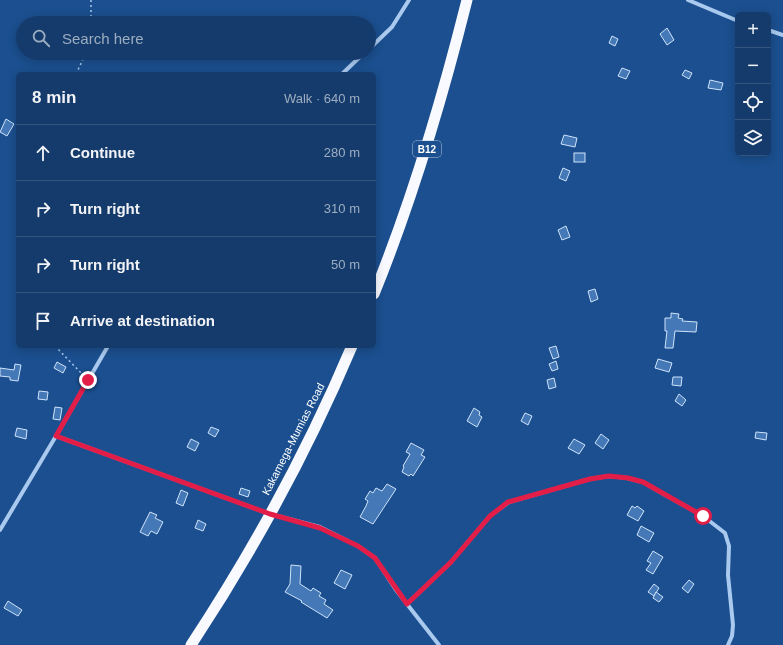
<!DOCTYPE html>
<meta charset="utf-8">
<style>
body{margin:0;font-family:Arial,sans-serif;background:#214673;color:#f1f3f6}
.controls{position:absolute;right:12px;top:12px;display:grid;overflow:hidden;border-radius:6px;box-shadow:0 2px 10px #0003}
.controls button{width:36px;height:36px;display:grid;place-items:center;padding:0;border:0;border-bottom:1px solid #33557e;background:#143b6b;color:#f1f3f6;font:20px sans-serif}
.stop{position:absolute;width:12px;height:12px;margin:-9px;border:3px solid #e11d48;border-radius:50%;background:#fff}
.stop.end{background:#e11d48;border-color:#fff;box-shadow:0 1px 4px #0008}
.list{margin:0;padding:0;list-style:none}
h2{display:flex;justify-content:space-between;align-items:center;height:52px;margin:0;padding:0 16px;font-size:17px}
h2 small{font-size:13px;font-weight:400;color:#9dadc1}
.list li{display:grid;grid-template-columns:26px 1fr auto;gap:12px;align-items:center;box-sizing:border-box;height:56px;padding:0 16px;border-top:1px solid #33557e}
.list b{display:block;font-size:15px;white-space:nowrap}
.list em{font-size:13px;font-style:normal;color:#9dadc1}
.icon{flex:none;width:22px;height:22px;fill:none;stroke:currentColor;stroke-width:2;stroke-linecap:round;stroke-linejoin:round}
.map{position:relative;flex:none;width:783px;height:645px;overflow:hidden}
.search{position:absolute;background:#143b6b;box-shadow:0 2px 10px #0003;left:16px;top:16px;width:360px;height:44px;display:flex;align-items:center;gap:10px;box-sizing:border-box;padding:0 14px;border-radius:22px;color:#9dadc1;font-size:15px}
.panel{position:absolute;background:#143b6b;box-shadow:0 2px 10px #0003;left:16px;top:72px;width:360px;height:276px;border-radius:6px}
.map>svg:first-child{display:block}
.building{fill:#4478b7;stroke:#cfe3fa}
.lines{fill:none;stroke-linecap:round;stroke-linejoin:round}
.path{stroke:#a9c9ee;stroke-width:1.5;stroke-dasharray:2 3;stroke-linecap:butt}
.minor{stroke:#a9c9ee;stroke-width:4}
.trunk{stroke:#f8faff;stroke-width:11}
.route{stroke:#e11d48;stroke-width:5}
.labels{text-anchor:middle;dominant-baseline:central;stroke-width:4;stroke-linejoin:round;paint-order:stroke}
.shield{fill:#1b4f8f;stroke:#bbcadd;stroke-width:1}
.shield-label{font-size:10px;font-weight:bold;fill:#fff}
.street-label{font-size:11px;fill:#fff;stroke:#1b4f8f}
</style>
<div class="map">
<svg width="783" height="645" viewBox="0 0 783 645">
<rect width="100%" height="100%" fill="#1b4f8f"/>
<g class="building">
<path d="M 667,28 L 674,40 L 667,45 L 660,34 Z"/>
<path d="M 612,36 L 618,39 L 615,46 L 609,43 Z"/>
<path d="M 622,68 L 630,71 L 626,79 L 618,76 Z"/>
<path d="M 685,70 L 692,73 L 689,79 L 682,75 Z"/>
<path d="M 710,80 L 723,83 L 721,90 L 708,88 Z"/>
<path d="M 6,119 L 14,124 L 7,136 L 0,132 Z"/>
<path d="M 564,135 L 577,138 L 575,147 L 561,144 Z"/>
<rect x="574" y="153" width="11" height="9"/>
<path d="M 563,168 L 570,171 L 566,181 L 559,178 Z"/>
<path d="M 566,226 L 570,237 L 562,240 L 558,230 Z"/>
<path d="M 595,289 L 598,299 L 591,302 L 588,291 Z"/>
<path d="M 671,313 L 679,314 L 678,318 L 683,319 L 682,321 L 697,322 L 696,332 L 675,331 L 673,348 L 665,348 L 667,331 L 665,331 L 665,318 L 671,318 Z"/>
<path d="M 556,346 L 559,357 L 553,359 L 549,348 Z"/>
<path d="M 658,359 L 672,363 L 669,372 L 655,368 Z"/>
<path d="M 556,361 L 558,369 L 552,371 L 549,364 Z"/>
<path d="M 57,362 L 66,367 L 63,373 L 54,368 Z"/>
<path d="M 15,364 L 21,365 L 18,381 L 10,380 L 10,377 L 0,376 L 0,368 L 14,370 Z"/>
<path d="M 673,377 L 682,377 L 681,386 L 672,385 Z"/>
<path d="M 554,378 L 556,387 L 549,389 L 547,380 Z"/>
<path d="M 39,391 L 48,392 L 47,400 L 38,399 Z"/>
<path d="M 679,394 L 686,400 L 682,406 L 675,401 Z"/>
<path d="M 55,407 L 62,408 L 60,420 L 53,419 Z"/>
<path d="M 474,408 L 480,412 L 479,415 L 482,417 L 477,427 L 467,421 Z"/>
<path d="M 525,413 L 532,416 L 528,425 L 521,421 Z"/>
<path d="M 211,427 L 219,430 L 215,437 L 208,433 Z"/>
<path d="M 17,428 L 27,430 L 26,439 L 15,436 Z"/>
<path d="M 756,432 L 767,433 L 766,440 L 755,438 Z"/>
<path d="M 601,434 L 609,440 L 603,449 L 595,443 Z"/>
<path d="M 191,439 L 199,443 L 195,451 L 187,447 Z"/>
<path d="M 574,439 L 585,445 L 579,454 L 568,448 Z"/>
<path d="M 411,443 L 424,450 L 421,455 L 425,457 L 413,476 L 411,474 L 409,476 L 402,472 L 404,467 L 403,466 L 410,454 L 406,452 Z"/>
<path d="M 387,484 L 396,489 L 373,524 L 360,517 L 366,506 L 368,501 L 365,499 L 370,491 L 373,493 L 376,488 L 382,491 Z"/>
<path d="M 241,488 L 250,491 L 248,497 L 239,494 Z"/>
<path d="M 181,490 L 188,493 L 183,506 L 176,503 Z"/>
<path d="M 632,506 L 635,508 L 637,506 L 644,511 L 638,521 L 627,515 Z"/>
<path d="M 150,512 L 157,515 L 155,518 L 163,522 L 157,534 L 151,531 L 148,536 L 140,532 Z"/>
<path d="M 198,520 L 206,524 L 203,531 L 195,528 Z"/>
<path d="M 641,526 L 654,533 L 649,542 L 637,535 Z"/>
<path d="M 653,551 L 663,557 L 653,574 L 646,570 L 651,563 L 647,561 Z"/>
<path d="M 291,565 L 301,566 L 300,584 L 311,591 L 313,588 L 321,593 L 319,596 L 326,600 L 324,604 L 333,610 L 327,618 L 301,602 L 302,601 L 285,592 L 290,584 Z"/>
<path d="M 341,570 L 352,575 L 345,589 L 334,583 Z"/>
<path d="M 689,580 L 694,584 L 688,593 L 682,588 Z"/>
<path d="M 654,584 L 659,588 L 654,596 L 648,592 Z"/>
<path d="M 656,592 L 663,597 L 659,602 L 653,598 Z"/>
<path d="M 8,601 L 22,610 L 18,616 L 4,608 Z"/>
</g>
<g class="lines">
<g class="path">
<path d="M 91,0 L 91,23"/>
<path d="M 76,74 L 86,53"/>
<path d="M 55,346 L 84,376"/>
</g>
<g class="minor">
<path d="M 688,0 L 738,21"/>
<path d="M 768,30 L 783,35"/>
<path d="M 369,49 L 392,27 L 409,0"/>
<path d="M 342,74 L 364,53"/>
<path d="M 56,436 L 108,346"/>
<path d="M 0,530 L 56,436 L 270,514 L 320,527 L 358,546 L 375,558 L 396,590 L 439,645"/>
<path d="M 407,604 L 451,562 L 490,516 L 509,502 L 590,479 L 609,476 L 627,478 L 643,482 L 660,492 L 703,516 L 725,533 L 729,546 L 728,575 L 733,625 L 732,636 L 728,645"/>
</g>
<g class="trunk">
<path d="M 374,294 C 413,198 442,100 467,0"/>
<path d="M 191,645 C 253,551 308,450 352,346"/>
</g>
</g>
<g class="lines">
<path class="route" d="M 88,380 L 56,436 L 270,514 L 320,528 L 358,546 L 375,558 L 407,604 L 451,562 L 490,516 L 508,502 L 590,479 L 609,476 L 628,478 L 643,482 L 703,516"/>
</g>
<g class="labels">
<rect class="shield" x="413" y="141" width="28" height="16" rx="3"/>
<g class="shield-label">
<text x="427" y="149">B12</text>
</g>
<g class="street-label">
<text transform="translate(293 439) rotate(-63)">Kakamega-Mumias Road</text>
</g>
</g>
</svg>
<div class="controls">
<button>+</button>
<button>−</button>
<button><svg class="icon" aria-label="locate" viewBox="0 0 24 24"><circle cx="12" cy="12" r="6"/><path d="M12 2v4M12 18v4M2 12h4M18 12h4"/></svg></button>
<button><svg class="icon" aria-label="layers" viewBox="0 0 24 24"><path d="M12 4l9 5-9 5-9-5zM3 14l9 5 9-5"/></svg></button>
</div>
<div class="stop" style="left:703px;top:516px"></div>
<div class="stop end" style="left:88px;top:380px"></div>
<div class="search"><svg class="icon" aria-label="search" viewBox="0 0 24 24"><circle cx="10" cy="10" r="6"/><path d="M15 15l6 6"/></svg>Search here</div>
<section class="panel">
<h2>8 min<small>Walk · 640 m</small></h2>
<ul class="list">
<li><svg class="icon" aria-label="ahead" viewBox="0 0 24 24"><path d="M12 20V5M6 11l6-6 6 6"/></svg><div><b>Continue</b></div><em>280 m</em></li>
<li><svg class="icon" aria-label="right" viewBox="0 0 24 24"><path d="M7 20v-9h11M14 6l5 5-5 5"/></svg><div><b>Turn right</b></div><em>310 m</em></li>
<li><svg class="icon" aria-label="right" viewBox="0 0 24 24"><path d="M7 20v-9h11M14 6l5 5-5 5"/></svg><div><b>Turn right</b></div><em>50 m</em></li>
<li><svg class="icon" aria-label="arrive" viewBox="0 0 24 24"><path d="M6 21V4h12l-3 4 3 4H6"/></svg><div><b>Arrive at destination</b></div></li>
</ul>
</section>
</div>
